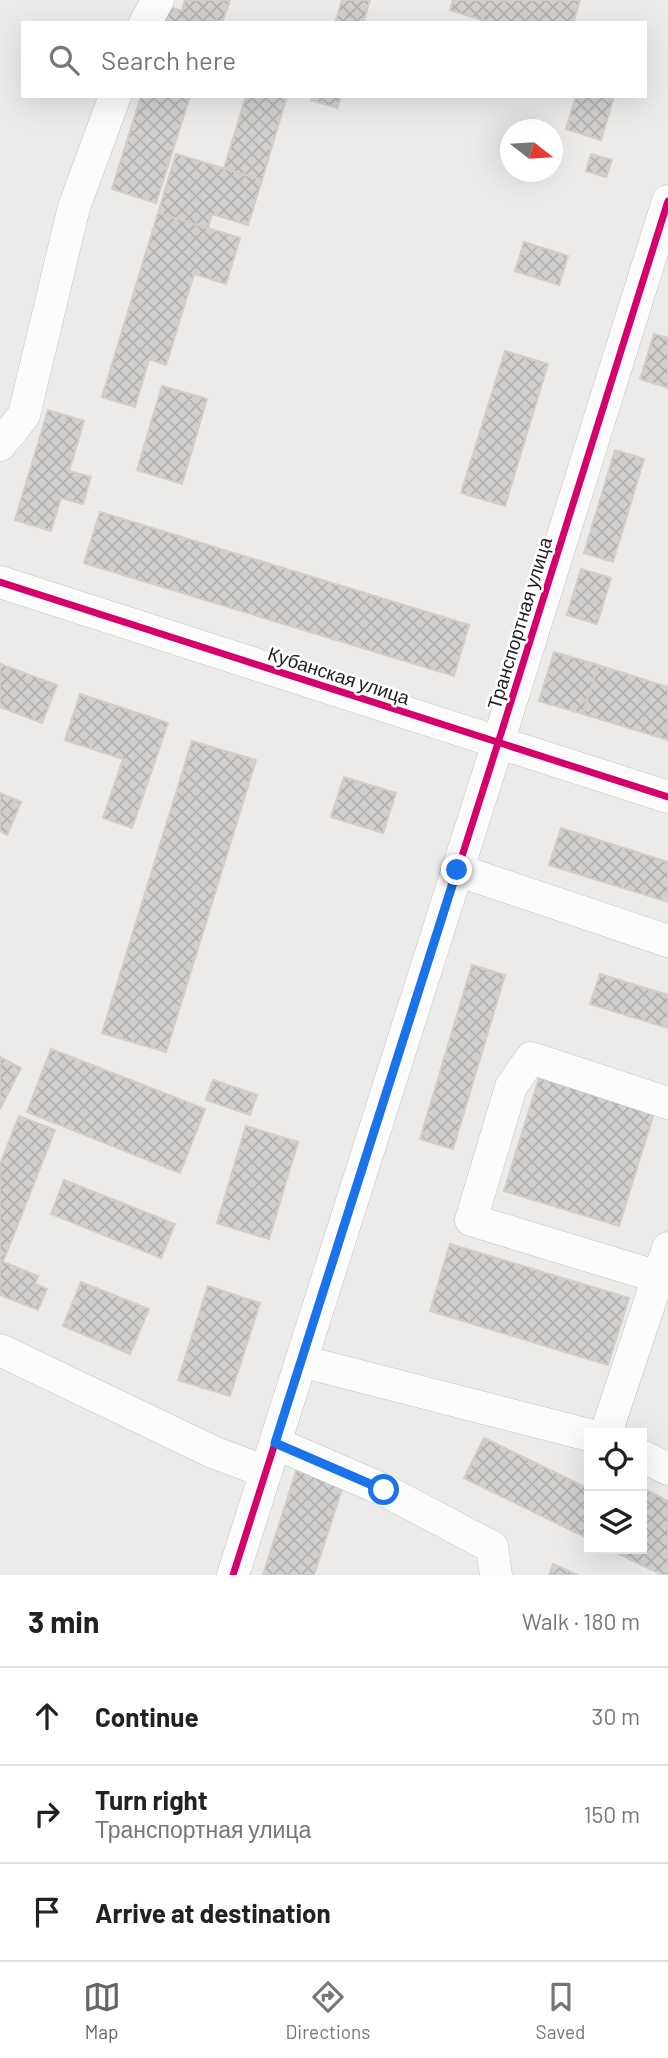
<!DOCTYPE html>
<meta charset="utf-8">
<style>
body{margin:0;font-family:Barlow,sans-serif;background:#f6f6f6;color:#222}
.controls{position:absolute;right:21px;bottom:21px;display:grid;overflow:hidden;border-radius:0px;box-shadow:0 7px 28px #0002}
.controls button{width:63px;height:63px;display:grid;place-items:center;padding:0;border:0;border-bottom:2px solid #e0e0e0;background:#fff;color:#222;font:35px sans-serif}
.compass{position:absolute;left:500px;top:119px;width:63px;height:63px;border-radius:50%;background:#fff;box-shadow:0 7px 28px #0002;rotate:107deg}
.stop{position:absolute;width:21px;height:21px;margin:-16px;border:5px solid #1a73e8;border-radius:50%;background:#fff}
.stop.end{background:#1a73e8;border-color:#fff;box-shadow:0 2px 7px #0008}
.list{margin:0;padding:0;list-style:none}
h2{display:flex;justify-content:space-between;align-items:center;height:91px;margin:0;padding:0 28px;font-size:30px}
h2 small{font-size:23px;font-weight:400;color:#767676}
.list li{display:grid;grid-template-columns:46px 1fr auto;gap:21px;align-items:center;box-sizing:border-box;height:98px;padding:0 28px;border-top:2px solid #e0e0e0}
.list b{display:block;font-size:26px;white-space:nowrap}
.list p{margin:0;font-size:23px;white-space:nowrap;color:#767676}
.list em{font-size:23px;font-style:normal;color:#767676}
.icon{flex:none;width:38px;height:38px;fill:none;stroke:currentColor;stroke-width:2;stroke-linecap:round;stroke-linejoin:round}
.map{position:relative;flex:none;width:668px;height:1575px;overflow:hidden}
.search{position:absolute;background:#fff;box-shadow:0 7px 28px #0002;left:21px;right:21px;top:21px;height:77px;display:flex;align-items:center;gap:18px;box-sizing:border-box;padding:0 24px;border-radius:0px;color:#767676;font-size:26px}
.sheet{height:385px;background:#fff}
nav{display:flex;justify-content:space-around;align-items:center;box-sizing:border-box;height:98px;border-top:2px solid #e0e0e0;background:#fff;font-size:19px;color:#767676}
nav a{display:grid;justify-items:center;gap:4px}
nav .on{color:#676666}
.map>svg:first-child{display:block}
.building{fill:url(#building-cross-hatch);stroke:#d0cdca;stroke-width:2}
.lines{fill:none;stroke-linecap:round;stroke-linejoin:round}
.minor-casing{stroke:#c4c3c2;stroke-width:33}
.minor{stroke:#fcfcfc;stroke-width:32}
.cycleway-casing{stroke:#fff;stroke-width:11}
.cycleway{stroke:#d6006c;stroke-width:7}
.route{stroke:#1a73e8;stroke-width:9}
.labels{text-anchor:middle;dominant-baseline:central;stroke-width:5;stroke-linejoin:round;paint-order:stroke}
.street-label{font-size:19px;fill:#1f1f1f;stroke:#fff}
</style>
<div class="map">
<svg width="668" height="1575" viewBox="0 0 668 1575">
<defs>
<pattern id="building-cross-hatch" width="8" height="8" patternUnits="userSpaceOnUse" patternTransform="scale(1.75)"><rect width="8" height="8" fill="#d2d0ce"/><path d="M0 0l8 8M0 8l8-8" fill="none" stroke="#b4b2b0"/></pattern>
</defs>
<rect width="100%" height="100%" fill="#edebe9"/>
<g class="building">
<path d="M 185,0 L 230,0 L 222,23 L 214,20 L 214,23 L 164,23 L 169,7 L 182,11 Z"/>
<path d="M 342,0 L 370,0 L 363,23 L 335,23 Z"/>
<path d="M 453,0 L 580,0 L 573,23 L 491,23 L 450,10 Z"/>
<path d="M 141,96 L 190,96 L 156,203 L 112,189 Z"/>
<path d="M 246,96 L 287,96 L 262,180 L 224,168 Z"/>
<path d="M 312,96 L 341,96 L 337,108 L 311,100 Z"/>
<path d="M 576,96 L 614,96 L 601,140 L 566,129 Z"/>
<path d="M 176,154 L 262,180 L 248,225 L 212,214 L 208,228 L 158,213 Z"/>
<path d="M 591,154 L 612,160 L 606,177 L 586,171 Z"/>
<path d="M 158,213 L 240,238 L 226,284 L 194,274 L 166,365 L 149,359 L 135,407 L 102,397 Z"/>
<path d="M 524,242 L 568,256 L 559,285 L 515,271 Z"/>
<path d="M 654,334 L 668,338 L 668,388 L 640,379 Z"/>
<path d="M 505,351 L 548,364 L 505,506 L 461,493 Z"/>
<path d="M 162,386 L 207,399 L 182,484 L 137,470 Z"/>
<path d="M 48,410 L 84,421 L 69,471 L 91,477 L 83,504 L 61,498 L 51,531 L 15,520 Z"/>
<path d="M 615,450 L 644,459 L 613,562 L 584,553 Z"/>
<path d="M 100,512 L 469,625 L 454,676 L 84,563 Z"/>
<path d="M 581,569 L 611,578 L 597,624 L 567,615 Z"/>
<path d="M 554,652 L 598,665 L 583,714 L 539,701 Z"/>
<path d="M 0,664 L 57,685 L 42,723 L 0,707 Z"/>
<path d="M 598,665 L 668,687 L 668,740 L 583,714 Z"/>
<path d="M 80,694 L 168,723 L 132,828 L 103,818 L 123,759 L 65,740 Z"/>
<path d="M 192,741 L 256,760 L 166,1052 L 102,1033 Z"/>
<path d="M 344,777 L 396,793 L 383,833 L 331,817 Z"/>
<path d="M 0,793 L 21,802 L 7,835 L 0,831 Z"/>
<path d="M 561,828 L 668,862 L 668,902 L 549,865 Z"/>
<path d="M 472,965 L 505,975 L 453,1149 L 420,1139 Z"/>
<path d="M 600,974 L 668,995 L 668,1028 L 590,1004 Z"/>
<path d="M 51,1049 L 205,1109 L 180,1173 L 27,1112 Z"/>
<path d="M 0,1057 L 21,1068 L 0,1109 Z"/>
<path d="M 539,1078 L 654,1113 L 619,1226 L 504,1191 Z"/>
<path d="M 213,1080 L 257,1095 L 250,1115 L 206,1100 Z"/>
<path d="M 19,1116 L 55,1130 L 3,1262 L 38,1276 L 35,1284 L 47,1289 L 38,1310 L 0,1295 L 0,1164 Z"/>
<path d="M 246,1126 L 298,1142 L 269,1239 L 217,1223 Z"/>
<path d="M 64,1180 L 175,1224 L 161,1258 L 51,1214 Z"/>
<path d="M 450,1244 L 629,1298 L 608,1365 L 430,1311 Z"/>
<path d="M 81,1282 L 149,1309 L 130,1354 L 63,1326 Z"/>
<path d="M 208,1286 L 260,1303 L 230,1396 L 178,1380 Z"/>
<path d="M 484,1438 L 587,1488 L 589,1482 L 589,1539 L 464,1478 Z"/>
<path d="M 298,1465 L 345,1480 L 314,1575 L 263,1575 Z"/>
<path d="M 642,1488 L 668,1501 L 668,1575 L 662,1575 L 609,1549 L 642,1549 Z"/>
<path d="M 553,1564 L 578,1575 L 549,1575 Z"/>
</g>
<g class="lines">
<g class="minor-casing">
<g id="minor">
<path d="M 145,23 L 158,0"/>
<path d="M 0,445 L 24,415 L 74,207 L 115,96"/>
<path d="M 0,582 L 668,797"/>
<path d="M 457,870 L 668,941"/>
<path d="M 668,1103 L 531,1058 L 511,1087 L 471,1220 L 668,1280"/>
<path d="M 0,1350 L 213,1452 L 266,1472"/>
<path d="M 301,1361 L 589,1435"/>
<path d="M 606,1433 L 668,1248"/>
<path d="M 275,1443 L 384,1490 L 492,1547 L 496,1575"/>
<path d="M 642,1456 L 668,1469"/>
<path d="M 233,1575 L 498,743 L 668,201"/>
</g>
</g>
<use href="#minor" class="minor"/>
<g class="cycleway-casing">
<g id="cycleway">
<path d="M 0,582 L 668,797"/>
<path d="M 233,1575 L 498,743 L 668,201"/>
</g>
</g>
<use href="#cycleway" class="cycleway"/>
</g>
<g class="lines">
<path class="route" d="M 384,1490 L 275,1443 L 457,870"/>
</g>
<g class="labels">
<g class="street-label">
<text transform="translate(519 623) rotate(-73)">Транспортная улица</text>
<text transform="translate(339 675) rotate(18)">Кубанская улица</text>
</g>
</g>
</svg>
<div class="controls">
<button><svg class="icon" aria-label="locate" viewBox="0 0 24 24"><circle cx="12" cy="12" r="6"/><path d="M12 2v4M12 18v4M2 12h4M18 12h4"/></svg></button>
<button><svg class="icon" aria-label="layers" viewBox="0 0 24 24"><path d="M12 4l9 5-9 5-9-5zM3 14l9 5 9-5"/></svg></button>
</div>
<svg class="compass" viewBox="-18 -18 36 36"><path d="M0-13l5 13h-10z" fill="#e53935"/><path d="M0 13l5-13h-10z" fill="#767676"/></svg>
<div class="stop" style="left:384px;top:1490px"></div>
<div class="stop end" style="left:457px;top:870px"></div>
<div class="search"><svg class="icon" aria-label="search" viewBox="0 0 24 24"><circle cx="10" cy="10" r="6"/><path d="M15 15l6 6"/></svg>Search here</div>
</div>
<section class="sheet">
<h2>3 min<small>Walk · 180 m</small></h2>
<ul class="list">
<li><svg class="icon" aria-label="ahead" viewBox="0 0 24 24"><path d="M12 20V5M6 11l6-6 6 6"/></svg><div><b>Continue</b></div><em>30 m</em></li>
<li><svg class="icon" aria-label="right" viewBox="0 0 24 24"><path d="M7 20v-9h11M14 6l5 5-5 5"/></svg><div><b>Turn right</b><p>Транспортная улица</p></div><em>150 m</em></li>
<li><svg class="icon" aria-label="arrive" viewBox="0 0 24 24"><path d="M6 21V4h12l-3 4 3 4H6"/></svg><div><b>Arrive at destination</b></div></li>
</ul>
</section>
<nav>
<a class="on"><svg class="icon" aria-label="map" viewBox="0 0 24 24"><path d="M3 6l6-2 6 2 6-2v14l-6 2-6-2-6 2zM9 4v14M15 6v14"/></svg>Map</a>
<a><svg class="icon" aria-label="directions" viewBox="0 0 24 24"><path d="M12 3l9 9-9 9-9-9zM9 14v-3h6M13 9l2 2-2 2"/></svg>Directions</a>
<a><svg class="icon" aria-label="saved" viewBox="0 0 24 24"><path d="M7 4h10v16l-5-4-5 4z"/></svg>Saved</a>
</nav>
